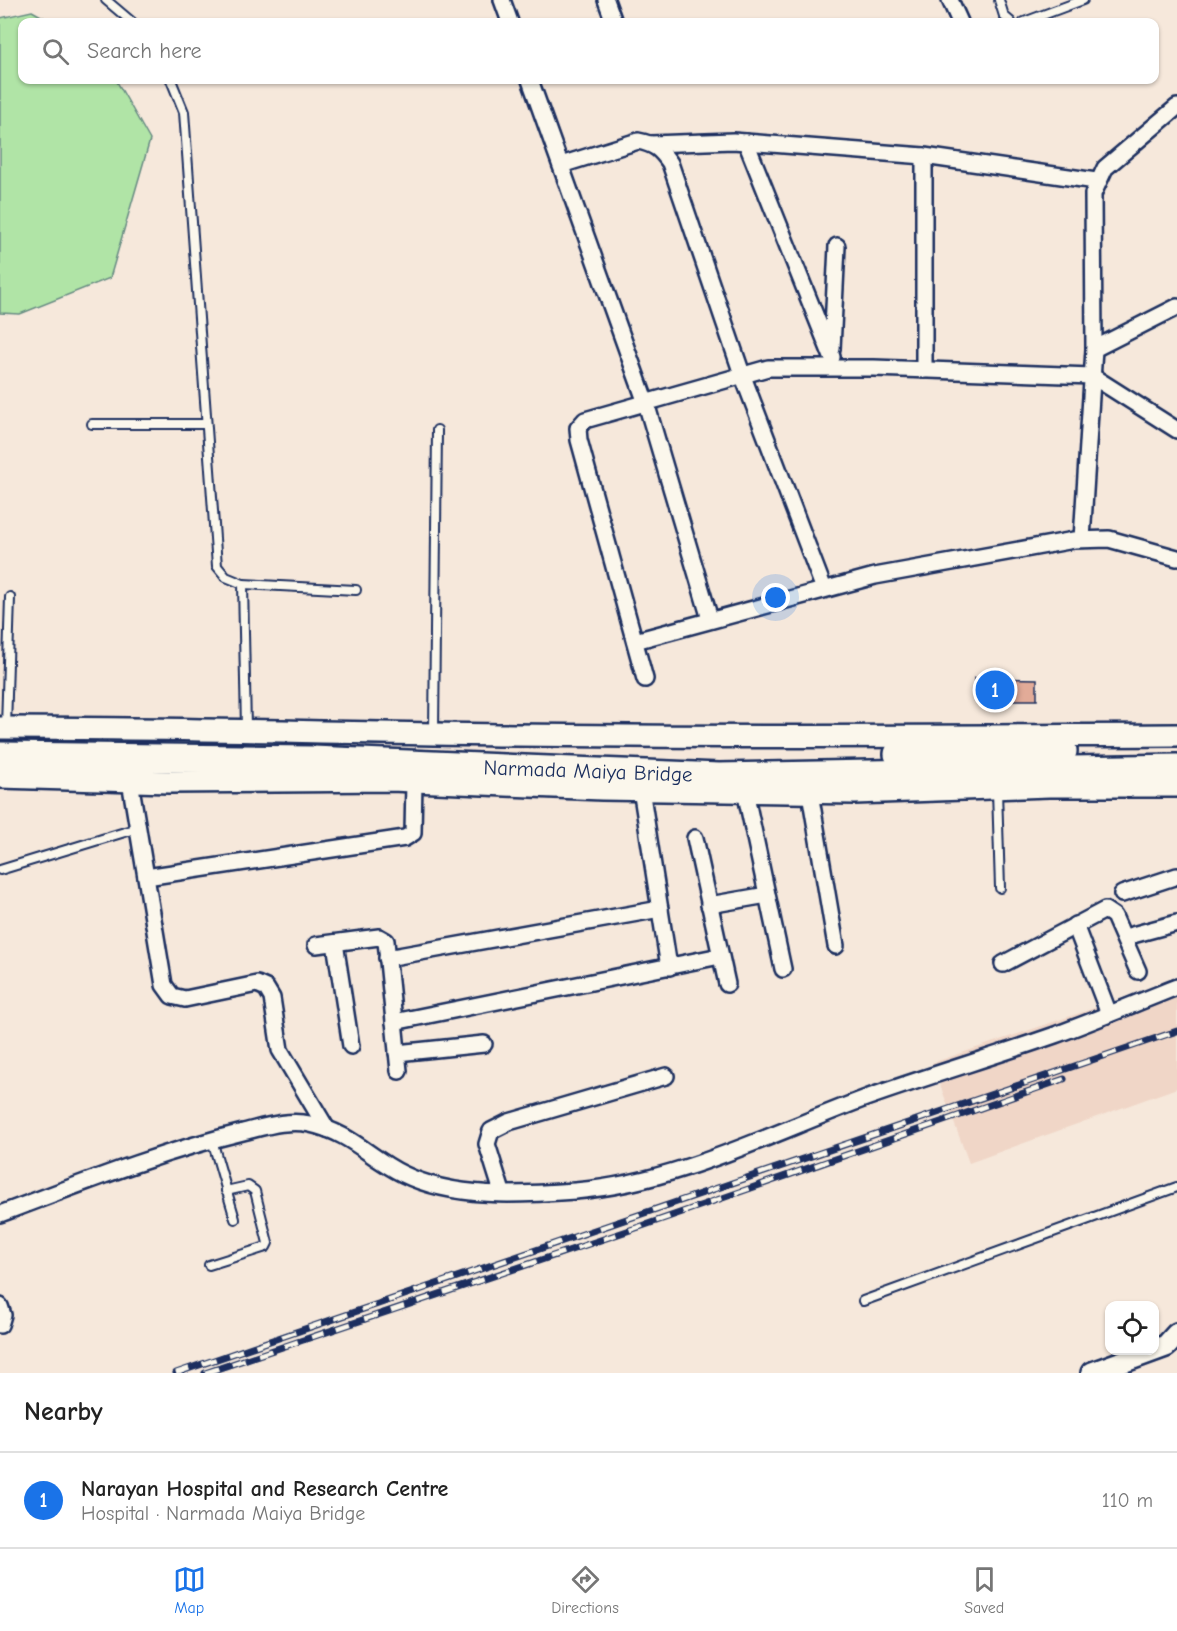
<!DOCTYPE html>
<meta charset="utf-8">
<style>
body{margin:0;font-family:"Comic Neue",sans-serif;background:#f6f6f6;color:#222}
.controls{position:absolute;right:18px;bottom:18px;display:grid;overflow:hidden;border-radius:12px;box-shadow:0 2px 4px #0004}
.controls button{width:54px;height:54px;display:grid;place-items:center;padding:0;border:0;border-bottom:2px solid #e0e0e0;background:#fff;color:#222;font:30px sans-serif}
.you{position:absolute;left:776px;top:598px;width:21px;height:21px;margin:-15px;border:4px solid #fff;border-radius:50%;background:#1a73e8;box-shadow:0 0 0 9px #1a73e833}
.badge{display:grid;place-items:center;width:39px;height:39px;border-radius:50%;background:#1a73e8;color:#fff;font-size:20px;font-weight:700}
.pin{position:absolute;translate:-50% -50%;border:3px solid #fff;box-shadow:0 2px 6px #0006}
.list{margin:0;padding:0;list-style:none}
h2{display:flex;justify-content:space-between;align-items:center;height:78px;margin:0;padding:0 24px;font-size:26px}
h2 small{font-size:20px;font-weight:400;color:#767676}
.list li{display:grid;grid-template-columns:39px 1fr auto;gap:18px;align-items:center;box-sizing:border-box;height:96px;padding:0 24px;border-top:2px solid #e0e0e0}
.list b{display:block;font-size:22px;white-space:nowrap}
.list p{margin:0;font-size:20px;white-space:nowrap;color:#767676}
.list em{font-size:20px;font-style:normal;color:#767676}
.icon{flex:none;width:33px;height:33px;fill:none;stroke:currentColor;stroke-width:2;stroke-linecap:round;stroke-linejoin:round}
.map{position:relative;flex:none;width:1177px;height:1373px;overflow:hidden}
.search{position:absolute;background:#fff;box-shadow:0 2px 4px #0004;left:18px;right:18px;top:18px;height:66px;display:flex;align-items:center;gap:15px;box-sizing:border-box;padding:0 21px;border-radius:12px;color:#767676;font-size:22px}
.sheet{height:174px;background:#fff}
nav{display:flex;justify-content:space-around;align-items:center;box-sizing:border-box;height:84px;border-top:2px solid #e0e0e0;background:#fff;font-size:16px;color:#767676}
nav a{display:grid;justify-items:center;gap:3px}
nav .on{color:#1a73e8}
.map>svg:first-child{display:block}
.built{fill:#f0d6c7}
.green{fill:#b0e4a6;stroke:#668a82;stroke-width:1.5}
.building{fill:#e2ab98;stroke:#1b2f5e;stroke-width:1.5}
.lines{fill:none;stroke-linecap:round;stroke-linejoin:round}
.lane-casing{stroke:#1b2f5e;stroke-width:12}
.street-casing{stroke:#1b2f5e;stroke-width:20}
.secondary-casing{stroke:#1b2f5e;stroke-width:26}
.highway-casing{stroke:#1b2f5e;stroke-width:32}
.lane{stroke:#fbf7ec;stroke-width:8}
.street{stroke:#fbf7ec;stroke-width:15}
.secondary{stroke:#fbf7ec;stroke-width:21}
.highway{stroke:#fbf7ec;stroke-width:27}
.rail-casing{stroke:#1b2f5e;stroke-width:7}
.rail{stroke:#fbf7ec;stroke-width:4.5;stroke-dasharray:14;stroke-linecap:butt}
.labels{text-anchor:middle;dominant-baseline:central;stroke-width:4.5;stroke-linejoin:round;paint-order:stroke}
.street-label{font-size:21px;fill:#1b2f5e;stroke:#fbf7ec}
</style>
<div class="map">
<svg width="1177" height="1373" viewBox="0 0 1177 1373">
<rect width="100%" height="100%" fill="#f6e8db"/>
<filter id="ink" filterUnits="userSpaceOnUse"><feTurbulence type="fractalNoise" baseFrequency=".0167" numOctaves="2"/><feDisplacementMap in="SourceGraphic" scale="12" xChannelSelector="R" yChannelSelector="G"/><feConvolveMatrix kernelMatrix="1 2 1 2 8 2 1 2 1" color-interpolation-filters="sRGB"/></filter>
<g filter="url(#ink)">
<path class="built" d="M 1177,980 L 1177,1088 L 969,1163 L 932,1063 Z"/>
<path class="green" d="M 32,11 L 52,22 L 22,22 L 22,80 L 116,80 L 150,140 L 110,278 L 20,314 L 0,313 L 0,18 Z"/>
<path class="building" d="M 975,678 L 1037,679 L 1037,700 L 975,700 Z"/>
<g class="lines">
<g class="lane-casing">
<g id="lane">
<path d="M 106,0 L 132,22"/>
<path d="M 999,0 L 1004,16 L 1011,22"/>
<path d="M 1024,22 L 1083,0"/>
<path d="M 171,80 L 184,112 L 217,566 L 226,577 L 243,584 L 246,728"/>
<path d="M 92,424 L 206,424"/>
<path d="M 243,584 L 356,590"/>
<path d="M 6,727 L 10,597"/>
<path d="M 434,732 L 437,430"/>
<path d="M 997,790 L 1000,888"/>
<path d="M 0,870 L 138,828"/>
<path d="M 212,1140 L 235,1219"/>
<path d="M 209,1265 L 266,1247 L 268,1243 L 255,1191 L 248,1186 L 226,1191"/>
<path d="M 863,1301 L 1177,1187"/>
</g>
</g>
<g class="street-casing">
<g id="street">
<path d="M 502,0 L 510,22"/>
<path d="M 606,0 L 614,22"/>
<path d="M 950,0 L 960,22"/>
<path d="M 530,80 L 646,403 L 710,619"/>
<path d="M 746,142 L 832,357"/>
<path d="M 651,144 L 733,141 L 924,156 L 1096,181"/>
<path d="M 561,165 L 638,141 C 655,144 661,150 670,163 L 742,374 L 824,589"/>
<path d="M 832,349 L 837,246"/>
<path d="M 1094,349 L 1177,307"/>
<path d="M 924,370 L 924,156"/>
<path d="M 1082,539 L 1094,349 L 1093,194 L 1105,168 L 1177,107"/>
<path d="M 635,641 L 875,576 L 1074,540 L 1109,539 L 1177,558"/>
<path d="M 645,679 L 579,440 L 578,428 L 585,420 L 768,368 L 874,368 L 1092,376 L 1177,430"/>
<path d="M 130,781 L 164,985 L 172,996 L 185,999 L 257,984 L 266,988 L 272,998 L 280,1050 L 327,1129"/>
<path d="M 641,789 L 669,967"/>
<path d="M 745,791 L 783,969"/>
<path d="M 810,793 L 836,946"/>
<path d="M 695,838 L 727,984"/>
<path d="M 146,877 L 405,838 L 413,833 L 414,781"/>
<path d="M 1122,894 L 1177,876"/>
<path d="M 709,905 L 767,895"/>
<path d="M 1075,925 L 1109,1014"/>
<path d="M 1125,937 L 1177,923"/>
<path d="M 335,943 L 351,1046"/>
<path d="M 316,945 L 379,937 L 386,941 L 399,1071"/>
<path d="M 387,958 L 660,909"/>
<path d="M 1003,964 L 1105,910 L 1114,916 L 1138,971"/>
<path d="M 394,1022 L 720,956"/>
<path d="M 397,1053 L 484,1044"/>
<path d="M 502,1192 L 487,1144 L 491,1131 L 509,1122 L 666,1076"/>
<path d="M 0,1214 C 80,1184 160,1152 243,1132 C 264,1127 288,1119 310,1124 C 352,1133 368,1157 403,1174 C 454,1199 520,1195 575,1191 C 676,1183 772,1133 866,1098 C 928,1076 992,1057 1055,1035 C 1096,1020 1136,1003 1177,987"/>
<path d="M 0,1306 L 3,1315 L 0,1325"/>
</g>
</g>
<g class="secondary-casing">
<g id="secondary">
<path d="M 0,728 C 172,728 343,733 515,735 C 735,738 956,736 1177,735"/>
<path d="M 0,777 L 169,782 L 391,780 L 602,789 L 855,793 L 1049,786 L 1177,786"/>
<path d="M 1092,1373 L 1166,1346 L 1177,1334"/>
</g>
</g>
<g class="highway-casing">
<g id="highway">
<path d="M 898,754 L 1063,751"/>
<path d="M 0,756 L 312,760 L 719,777 L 1177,768"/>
</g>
</g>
<use href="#lane" class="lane"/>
<use href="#street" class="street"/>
<use href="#secondary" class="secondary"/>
<use href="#highway" class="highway"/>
<g class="rail-casing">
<g id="rail">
<path d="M 176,1373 L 1177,1031"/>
<path d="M 205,1373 L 645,1225 L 1064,1079"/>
</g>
</g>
<use href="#rail" class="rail"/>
</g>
</g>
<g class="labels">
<g class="street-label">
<text transform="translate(588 771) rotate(2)">Narmada Maiya Bridge</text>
</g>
</g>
</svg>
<div class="controls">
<button><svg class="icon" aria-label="locate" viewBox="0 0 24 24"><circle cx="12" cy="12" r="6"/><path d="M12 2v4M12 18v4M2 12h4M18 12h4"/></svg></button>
</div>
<div class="you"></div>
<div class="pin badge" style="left:995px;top:690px">1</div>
<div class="search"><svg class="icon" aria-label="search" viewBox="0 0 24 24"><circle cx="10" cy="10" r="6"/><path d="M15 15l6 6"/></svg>Search here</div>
</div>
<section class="sheet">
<h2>Nearby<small></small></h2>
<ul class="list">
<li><span class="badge">1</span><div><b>Narayan Hospital and Research Centre</b><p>Hospital · Narmada Maiya Bridge</p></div><em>110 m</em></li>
</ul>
</section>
<nav>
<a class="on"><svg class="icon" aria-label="map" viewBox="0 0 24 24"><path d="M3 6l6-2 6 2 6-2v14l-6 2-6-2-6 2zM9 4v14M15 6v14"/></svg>Map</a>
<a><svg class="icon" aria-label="directions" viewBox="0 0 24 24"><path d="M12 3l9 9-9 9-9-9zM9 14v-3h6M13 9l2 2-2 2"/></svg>Directions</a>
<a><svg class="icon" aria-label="saved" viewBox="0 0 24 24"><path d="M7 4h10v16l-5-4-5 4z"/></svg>Saved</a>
</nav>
